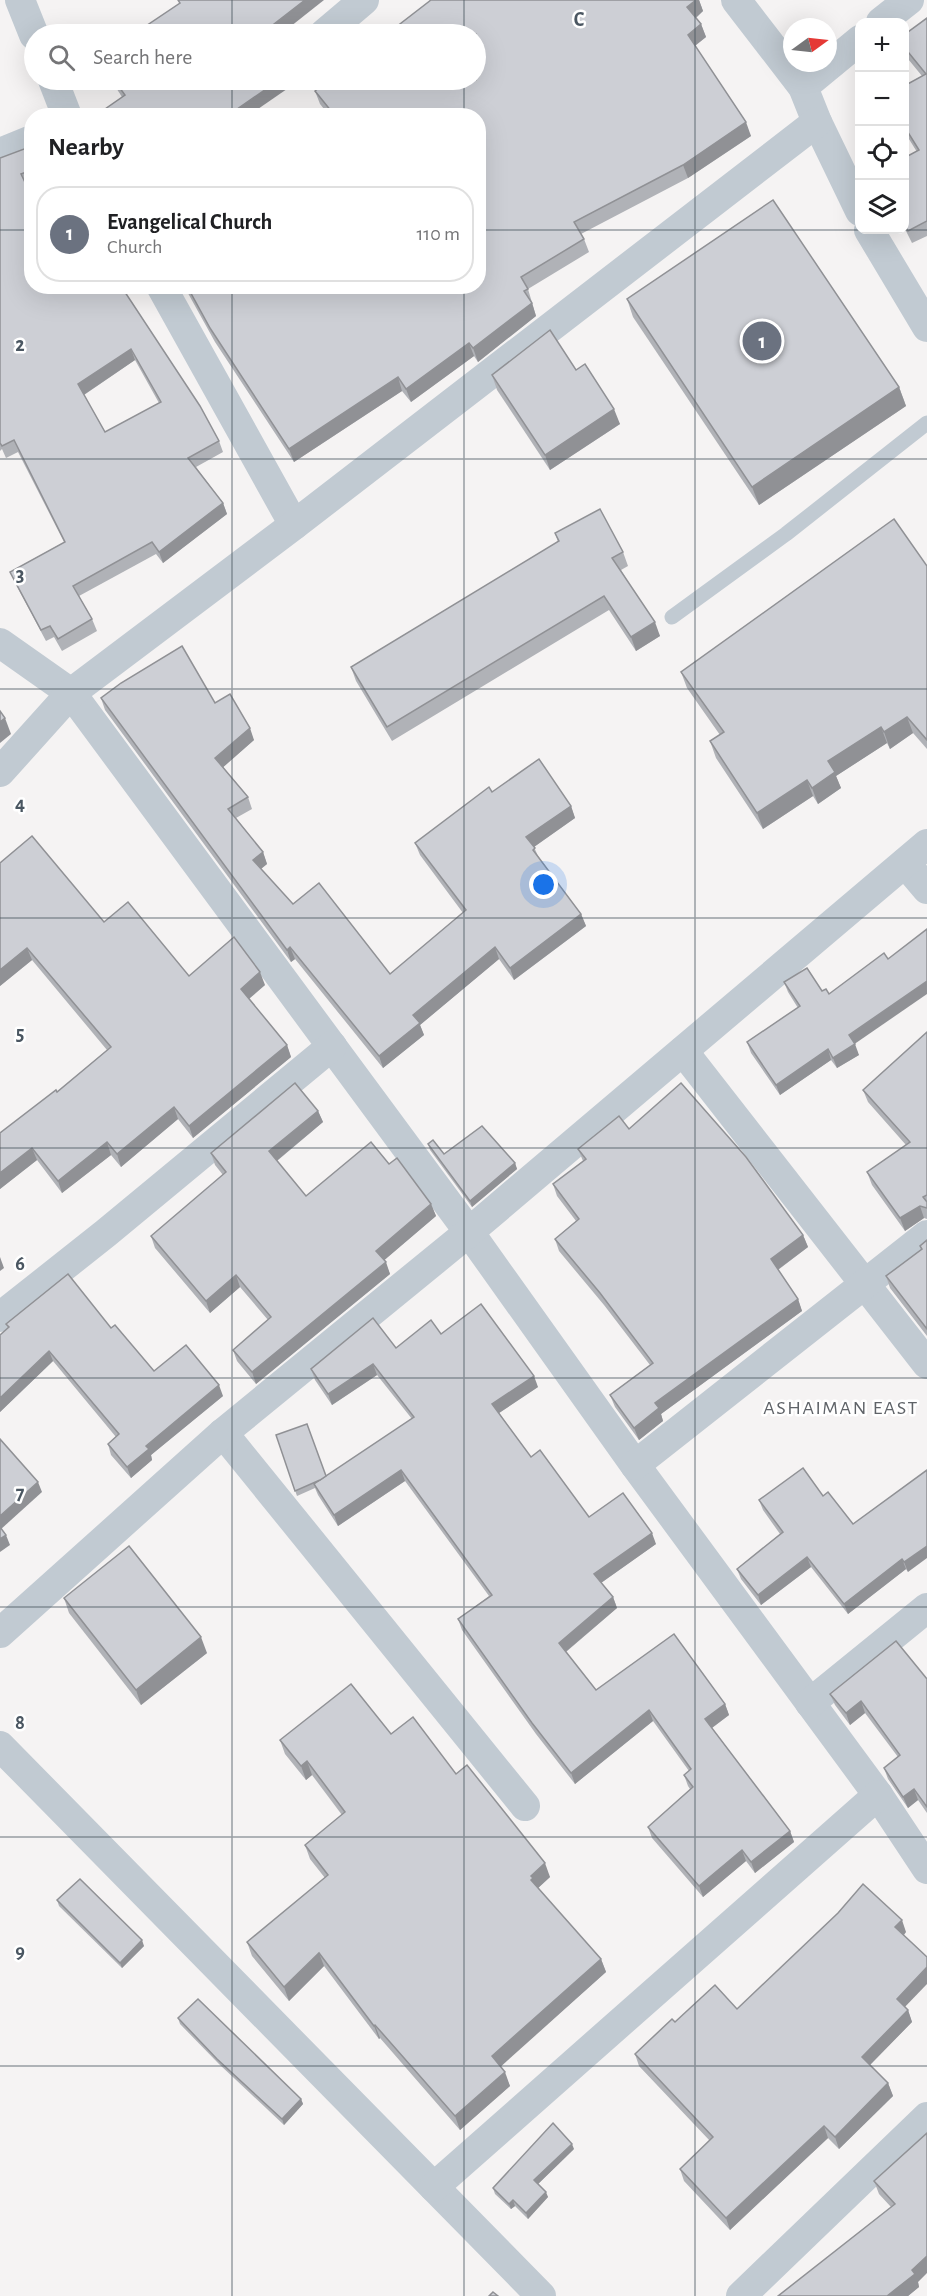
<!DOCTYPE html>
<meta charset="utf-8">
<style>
body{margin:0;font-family:"Alegreya Sans",sans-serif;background:#f2f2f2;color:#202124}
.controls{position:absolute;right:18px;top:18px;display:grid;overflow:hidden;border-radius:12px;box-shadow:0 6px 24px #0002}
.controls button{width:54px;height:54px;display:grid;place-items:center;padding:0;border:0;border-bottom:2px solid #e0e0e0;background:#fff;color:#202124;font:30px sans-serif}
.compass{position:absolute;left:783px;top:18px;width:54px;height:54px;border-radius:50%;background:#fff;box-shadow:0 6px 24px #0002;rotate:75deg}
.you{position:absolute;left:544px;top:885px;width:21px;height:21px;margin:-15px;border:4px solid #fff;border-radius:50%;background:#1a73e8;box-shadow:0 0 0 9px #1a73e833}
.badge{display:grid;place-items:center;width:39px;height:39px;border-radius:50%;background:#111827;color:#fff;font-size:20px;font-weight:700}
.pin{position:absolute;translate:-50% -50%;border:3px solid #fff;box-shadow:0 2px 6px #0006}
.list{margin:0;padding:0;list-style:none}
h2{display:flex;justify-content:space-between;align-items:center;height:78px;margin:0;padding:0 24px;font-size:26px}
h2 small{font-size:20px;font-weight:400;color:#757577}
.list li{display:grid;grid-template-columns:39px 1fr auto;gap:18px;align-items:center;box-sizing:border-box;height:96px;margin:0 12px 12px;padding:0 12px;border:2px solid #e0e0e0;border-radius:24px}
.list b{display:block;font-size:22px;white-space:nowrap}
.list p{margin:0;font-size:20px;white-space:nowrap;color:#757577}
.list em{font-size:20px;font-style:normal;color:#757577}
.icon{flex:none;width:33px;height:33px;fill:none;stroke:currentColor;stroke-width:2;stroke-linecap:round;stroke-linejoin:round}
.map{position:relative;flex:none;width:927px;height:2296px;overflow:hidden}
.search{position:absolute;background:#fff;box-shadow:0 6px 24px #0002;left:24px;top:24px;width:462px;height:66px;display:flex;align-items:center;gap:15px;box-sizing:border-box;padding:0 21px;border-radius:33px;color:#757577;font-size:22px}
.panel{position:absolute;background:#fff;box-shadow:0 6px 24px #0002;left:24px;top:108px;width:462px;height:186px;border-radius:24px}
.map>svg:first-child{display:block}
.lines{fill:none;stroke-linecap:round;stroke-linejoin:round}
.service{stroke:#c1cad2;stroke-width:15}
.minor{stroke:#c1cad2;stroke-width:30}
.wall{fill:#b0b2b7;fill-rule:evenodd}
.shaded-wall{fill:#909195}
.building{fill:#cdcfd5;stroke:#909195;stroke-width:1.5;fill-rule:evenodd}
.grid{fill:none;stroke:#4a5661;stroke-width:1.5;stroke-opacity:0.55}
.labels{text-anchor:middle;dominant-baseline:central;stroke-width:5;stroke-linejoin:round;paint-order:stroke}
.neighbourhood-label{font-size:20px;letter-spacing:1.5px;fill:#5f6368;stroke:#fff}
.grid-label{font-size:20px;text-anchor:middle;font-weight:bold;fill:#4a5661;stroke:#fff;stroke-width:5;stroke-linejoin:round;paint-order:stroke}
</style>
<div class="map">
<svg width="927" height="2296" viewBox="0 0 927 2296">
<rect width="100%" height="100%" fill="#f5f3f3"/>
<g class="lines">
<path class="service" d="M 672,617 L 786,534 L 927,423"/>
<g class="minor">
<path d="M 20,0 L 34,35"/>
<path d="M 736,0 L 803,87 L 817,122 L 860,211"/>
<path d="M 881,22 L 909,0"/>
<path d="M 324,34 L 364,0"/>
<path d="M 53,80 L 67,116"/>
<path d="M 803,87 L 860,40"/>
<path d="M 0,153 L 32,140"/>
<path d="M 869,230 L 927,327"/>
<path d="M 161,286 L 294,525"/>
<path d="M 0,643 L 71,693 L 469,1232 L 635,1465 L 878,1795 L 927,1869"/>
<path d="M 0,772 L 71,693 L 294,525 L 817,122"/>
<path d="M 905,863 L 927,889"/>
<path d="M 683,1051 L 927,1364"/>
<path d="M 0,1317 L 106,1233 L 332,1046"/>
<path d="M 223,1433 L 525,1806"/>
<path d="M 635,1465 L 927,1235"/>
<path d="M 0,1633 L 223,1433 L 469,1232 L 927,844"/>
<path d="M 810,1703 L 927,1608"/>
<path d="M 0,1746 L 541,2296"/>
<path d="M 434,2187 L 878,1795"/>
<path d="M 741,2296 L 927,2117"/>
</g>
</g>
<g class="wall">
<path d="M 429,0 L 699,0 L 703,11 L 696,18 L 701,24 L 706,37 L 695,46 L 751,136 L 688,178 L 581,234 L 584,239 L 589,252 L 528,289 L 536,316 L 478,362 L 474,356 L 411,402 L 402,391 L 294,462 L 215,342 L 184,286 L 478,286 L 328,114 L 320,104 L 315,91 L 430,1 Z"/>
<path d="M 927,18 L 927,236 L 912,243 L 904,227 L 904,158 L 917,152 L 904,131 L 904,86 L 922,76 L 904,54 L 904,35 Z"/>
<path d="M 111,80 L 300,80 L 122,97 Z"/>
<path d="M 32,146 L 32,183 L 26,185 L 32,286 L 135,286 L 125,293 L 219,441 L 223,452 L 196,467 L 223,503 L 227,514 L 163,563 L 156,554 L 79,596 L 92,619 L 97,631 L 62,651 L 54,637 L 46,641 L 15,583 L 10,572 L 64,542 L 18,452 L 6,458 L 2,449 L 0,451 L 0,158 ZM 135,360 L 159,403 L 105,432 L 84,395 Z"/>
<path d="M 627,299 L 899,387 L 906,406 L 759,505 L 633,317 Z"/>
<path d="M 576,370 L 620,424 L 550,470 L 497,390 L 492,375 Z"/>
<path d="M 555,533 L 623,552 L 628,566 L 621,570 L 660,636 L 636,651 L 609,610 L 392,741 L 356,681 L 351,667 L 558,542 Z"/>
<path d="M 927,566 L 927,749 L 913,733 L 890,749 L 887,743 L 836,776 L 841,788 L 818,804 L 813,796 L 763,829 L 716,758 L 710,741 L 720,735 L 687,688 L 681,672 Z"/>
<path d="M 101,698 L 215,703 L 254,740 L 223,767 L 248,797 L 252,809 L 236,818 L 263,852 L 267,864 L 261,869 L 293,904 L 390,974 L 463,913 L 420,855 L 415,843 L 492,792 L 571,806 L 575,818 L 534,847 L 538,856 L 581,914 L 586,926 L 514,980 L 499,959 L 420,1025 L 424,1035 L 383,1068 L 295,959 L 291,962 L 105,710 Z"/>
<path d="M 0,863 L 104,922 L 189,976 L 265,985 L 249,999 L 287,1045 L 291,1057 L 193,1138 L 178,1119 L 121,1167 L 111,1155 L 62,1193 L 37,1160 L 0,1189 L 0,1133 L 57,1092 L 107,1050 L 32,960 L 0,986 Z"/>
<path d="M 784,982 L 859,1055 L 837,1068 L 831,1060 L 780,1095 L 751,1053 L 747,1042 L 798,1008 L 788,992 Z"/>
<path d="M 927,1032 L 927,1219 L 924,1218 L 905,1231 L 872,1185 L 867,1172 L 906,1145 L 868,1102 L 863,1090 Z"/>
<path d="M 318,1111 L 323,1122 L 277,1161 L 306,1196 L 389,1164 L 431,1204 L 436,1216 L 384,1260 L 390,1274 L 256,1384 L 237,1361 L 233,1350 L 268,1320 L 240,1287 L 210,1313 L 155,1248 L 151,1236 L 223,1175 L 215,1165 L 211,1153 Z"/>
<path d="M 629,1129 L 803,1235 L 808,1247 L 778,1270 L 798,1299 L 802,1311 L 661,1414 L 663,1421 L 639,1440 L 615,1407 L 610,1395 L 650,1365 L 604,1305 L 559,1251 L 555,1239 L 576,1221 L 557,1196 L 553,1184 L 583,1161 L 578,1149 Z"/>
<path d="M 428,1144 L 444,1154 L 515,1163 L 517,1169 L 472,1207 L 430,1150 Z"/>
<path d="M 927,1240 L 927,1336 L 890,1288 L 886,1276 L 921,1250 L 920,1246 Z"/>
<path d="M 6,1324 L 111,1328 L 154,1371 L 223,1396 L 151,1455 L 152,1460 L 131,1478 L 111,1455 L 108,1444 L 116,1437 L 53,1361 L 0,1412 L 0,1335 L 8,1328 Z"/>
<path d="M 441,1334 L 538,1387 L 499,1413 L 531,1457 L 589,1517 L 656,1544 L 601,1583 L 613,1597 L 617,1608 L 566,1652 L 596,1690 L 725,1704 L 729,1715 L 712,1728 L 790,1831 L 794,1842 L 755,1873 L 746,1861 L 703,1897 L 652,1838 L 648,1827 L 690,1789 L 688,1786 L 684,1775 L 689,1771 L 653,1721 L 575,1784 L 536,1734 L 462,1630 L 458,1619 L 489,1596 L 405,1481 L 338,1526 L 318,1495 L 315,1488 L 297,1496 L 276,1435 L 326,1476 L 412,1419 L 377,1375 L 332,1405 L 315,1380 L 311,1369 L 396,1348 Z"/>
<path d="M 927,1470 L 908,1572 L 906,1569 L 848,1614 L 811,1567 L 761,1605 L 741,1579 L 737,1569 L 780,1534 L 763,1510 L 759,1500 L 823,1496 L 853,1524 Z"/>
<path d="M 64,1598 L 207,1653 L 141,1705 L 69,1613 Z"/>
<path d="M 927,1679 L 927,1813 L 918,1800 L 908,1808 L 888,1779 L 884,1768 L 898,1757 L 865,1713 L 850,1725 L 835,1705 L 830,1694 Z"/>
<path d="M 391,1734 L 456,1774 L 550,1877 L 538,1888 L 601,1959 L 606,1972 L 500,2066 L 510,2086 L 460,2130 L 380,2038 L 379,2039 L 324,1966 L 289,2001 L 252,1956 L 247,1942 L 325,1878 L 310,1859 L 305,1845 L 342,1815 L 312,1775 L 306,1780 L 285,1754 L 280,1740 Z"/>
<path d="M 57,1900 L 144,1946 L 122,1968 L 59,1906 Z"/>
<path d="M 906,1932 L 904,1935 L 905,2007 L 908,2010 L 912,2022 L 870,2065 L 888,2083 L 893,2096 L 839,2149 L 828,2138 L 730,2230 L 684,2181 L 680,2169 L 710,2141 L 639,2066 L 635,2054 L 675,2022 L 737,2009 Z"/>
<path d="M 178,2018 L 301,2099 L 303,2104 L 284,2125 L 219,2064 L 180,2024 Z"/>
<path d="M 927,2133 L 918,2282 L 919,2287 L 908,2296 L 778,2296 L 891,2207 L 879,2194 L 874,2181 Z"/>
<path d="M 574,2149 L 538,2184 L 548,2197 L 528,2219 L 515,2206 L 511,2209 L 495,2194 L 493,2188 Z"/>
</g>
<g class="shaded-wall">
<path d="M 305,0 L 324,0 L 281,34 L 271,34 L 269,28 Z"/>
<path d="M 696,0 L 699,0 L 703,11 L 692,21 L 687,7 Z"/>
<path d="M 701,24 L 706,37 L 692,48 L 688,35 Z"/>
<path d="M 279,80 L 300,80 L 248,116 L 227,116 Z"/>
<path d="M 746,122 L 751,136 L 688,178 L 683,165 Z"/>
<path d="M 532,303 L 536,316 L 478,362 L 473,348 Z"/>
<path d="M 469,343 L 474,356 L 411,402 L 406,389 Z"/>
<path d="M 131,349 L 135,360 L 82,396 L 78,384 Z"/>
<path d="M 398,377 L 402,391 L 294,462 L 289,449 Z"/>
<path d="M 899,387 L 906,406 L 759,505 L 752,487 Z"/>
<path d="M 614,409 L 620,424 L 550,470 L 545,455 Z"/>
<path d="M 223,503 L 227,514 L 163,563 L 159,552 Z"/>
<path d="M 655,622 L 660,636 L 636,651 L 631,637 Z"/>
<path d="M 907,717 L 913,733 L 890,749 L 884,732 Z"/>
<path d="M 5,718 L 11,734 L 0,743 L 0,722 Z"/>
<path d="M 881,727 L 887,743 L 836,776 L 841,788 L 818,804 L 812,788 L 828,761 Z"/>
<path d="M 250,728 L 254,740 L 220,770 L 215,758 Z"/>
<path d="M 807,780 L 813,796 L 763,829 L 757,813 Z"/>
<path d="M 571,806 L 575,818 L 531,849 L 526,837 Z"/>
<path d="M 263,852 L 267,864 L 257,872 L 253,860 Z"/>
<path d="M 581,914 L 586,926 L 514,980 L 510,968 Z"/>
<path d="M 290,947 L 295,959 L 291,962 L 287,950 Z"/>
<path d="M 495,947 L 499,959 L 420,1025 L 424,1035 L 383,1068 L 379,1056 L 413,1015 Z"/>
<path d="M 27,948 L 32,960 L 0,986 L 0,970 Z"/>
<path d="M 260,972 L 265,985 L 245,1002 L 241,989 Z"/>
<path d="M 927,981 L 927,994 L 853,1045 L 849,1035 Z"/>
<path d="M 855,1044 L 859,1055 L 837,1068 L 833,1058 Z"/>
<path d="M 287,1045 L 291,1057 L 193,1138 L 189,1126 Z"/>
<path d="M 828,1049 L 831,1060 L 780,1095 L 776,1085 Z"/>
<path d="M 174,1107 L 178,1119 L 121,1167 L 117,1154 Z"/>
<path d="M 318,1111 L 323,1122 L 274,1163 L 269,1151 Z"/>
<path d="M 107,1142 L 111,1155 L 62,1193 L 58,1181 Z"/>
<path d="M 32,1148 L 37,1160 L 0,1189 L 0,1173 Z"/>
<path d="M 515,1163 L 517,1169 L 472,1207 L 470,1201 Z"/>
<path d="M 431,1204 L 436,1216 L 381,1263 L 376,1251 Z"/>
<path d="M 920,1206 L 924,1218 L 905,1231 L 900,1218 Z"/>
<path d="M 803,1235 L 808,1247 L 776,1271 L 771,1259 Z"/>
<path d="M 0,1257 L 4,1268 L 0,1271 Z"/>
<path d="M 386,1262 L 390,1274 L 256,1384 L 252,1372 Z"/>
<path d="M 236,1275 L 240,1287 L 210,1313 L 206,1301 Z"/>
<path d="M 798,1299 L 802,1311 L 661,1414 L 663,1421 L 639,1440 L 634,1428 L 655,1403 Z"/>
<path d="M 49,1351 L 53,1361 L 0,1412 L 0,1398 Z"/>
<path d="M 373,1364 L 377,1375 L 332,1405 L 328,1394 Z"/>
<path d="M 534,1376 L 538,1387 L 496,1415 L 492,1404 Z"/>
<path d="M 219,1385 L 223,1396 L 151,1455 L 152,1460 L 131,1478 L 127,1467 L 146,1446 Z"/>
<path d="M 401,1470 L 405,1481 L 338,1526 L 334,1515 Z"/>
<path d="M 38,1482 L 42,1492 L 0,1530 L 0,1516 Z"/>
<path d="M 652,1533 L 656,1544 L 598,1585 L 594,1574 Z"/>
<path d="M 6,1535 L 10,1545 L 0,1552 L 0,1539 Z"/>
<path d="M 927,1546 L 927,1558 L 908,1572 L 904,1562 Z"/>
<path d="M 807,1557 L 811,1567 L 761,1605 L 758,1595 Z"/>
<path d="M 902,1559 L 906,1569 L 848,1614 L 844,1604 Z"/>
<path d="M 613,1597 L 617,1608 L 563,1654 L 559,1643 Z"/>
<path d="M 201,1637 L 207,1653 L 141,1705 L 136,1690 Z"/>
<path d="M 861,1701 L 865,1713 L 850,1725 L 846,1713 Z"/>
<path d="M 725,1704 L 729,1715 L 709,1730 L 705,1719 Z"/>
<path d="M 649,1710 L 653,1721 L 575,1784 L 571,1773 Z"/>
<path d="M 307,1761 L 312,1775 L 306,1780 L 301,1766 Z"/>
<path d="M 914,1789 L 918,1800 L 908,1808 L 903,1797 Z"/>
<path d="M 790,1831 L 794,1842 L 755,1873 L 751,1862 Z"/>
<path d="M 742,1850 L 746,1861 L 703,1897 L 699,1886 Z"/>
<path d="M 545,1863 L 550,1877 L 537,1889 L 531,1880 L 531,1876 Z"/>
<path d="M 902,1920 L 906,1932 L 900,1939 L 895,1927 Z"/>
<path d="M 142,1940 L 144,1946 L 122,1968 L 120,1963 Z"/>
<path d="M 319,1953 L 324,1966 L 289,2001 L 284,1987 Z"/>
<path d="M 601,1959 L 606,1972 L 497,2070 L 492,2056 Z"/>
<path d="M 927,1967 L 927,1984 L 901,2011 L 897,1999 Z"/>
<path d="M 908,2010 L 912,2022 L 866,2069 L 862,2057 Z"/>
<path d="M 375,2025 L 380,2038 L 379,2039 L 374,2026 Z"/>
<path d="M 505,2072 L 510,2086 L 460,2130 L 455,2116 Z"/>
<path d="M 888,2083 L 893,2096 L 839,2149 L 835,2137 Z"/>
<path d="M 301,2099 L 303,2104 L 284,2125 L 282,2119 Z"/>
<path d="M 824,2126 L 828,2138 L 730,2230 L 726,2218 Z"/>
<path d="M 572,2144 L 574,2149 L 536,2186 L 534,2180 Z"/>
<path d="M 546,2192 L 548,2197 L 528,2219 L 526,2213 Z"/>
<path d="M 513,2200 L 515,2206 L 511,2209 L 509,2204 Z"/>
<path d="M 927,2256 L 927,2273 L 918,2282 L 919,2287 L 908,2296 L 887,2296 L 912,2270 Z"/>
</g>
<g class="building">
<path d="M 178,0 L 305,0 L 269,28 L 273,34 L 134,34 L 180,3 Z"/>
<path d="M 431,0 L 696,0 L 687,7 L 701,24 L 688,35 L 746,122 L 683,165 L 574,222 L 584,239 L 521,277 L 528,289 L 524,291 L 532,303 L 473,348 L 469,343 L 406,389 L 398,377 L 289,449 L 210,328 L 187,286 L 478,286 L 478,116 L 325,116 L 332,112 L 315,91 L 329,80 L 476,80 L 476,34 L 387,34 Z"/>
<path d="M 927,18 L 927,221 L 908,231 L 904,224 L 904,158 L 919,150 L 904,126 L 904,86 L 926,74 L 904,47 L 904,35 Z"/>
<path d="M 114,80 L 279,80 L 227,116 L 95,116 L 125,95 Z"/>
<path d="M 32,146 L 32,170 L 21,174 L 32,197 L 32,286 L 121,286 L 200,406 L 219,441 L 188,458 L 223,503 L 159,552 L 152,542 L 73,586 L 92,619 L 58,639 L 50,626 L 41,630 L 10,572 L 65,542 L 14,440 L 2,446 L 0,443 L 0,158 ZM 131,349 L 161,402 L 105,432 L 78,384 Z"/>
<path d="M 773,200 L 899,387 L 752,487 L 627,299 Z"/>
<path d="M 550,330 L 576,370 L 585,364 L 614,409 L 545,455 L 492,375 Z"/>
<path d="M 600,509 L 623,552 L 612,558 L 655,622 L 631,637 L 604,596 L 387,727 L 351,667 L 559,541 L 555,533 Z"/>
<path d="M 894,519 L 927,566 L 927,740 L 907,717 L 884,732 L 881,727 L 828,761 L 835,772 L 812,788 L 807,780 L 757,813 L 710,741 L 724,732 L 681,672 Z"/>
<path d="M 182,646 L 215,703 L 230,694 L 250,728 L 215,758 L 248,797 L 228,809 L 263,852 L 253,860 L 293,904 L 319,883 L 390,974 L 466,910 L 415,843 L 489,787 L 492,792 L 539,759 L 571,806 L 526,837 L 535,848 L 533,850 L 581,914 L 510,968 L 495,947 L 413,1015 L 420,1023 L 379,1056 L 290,947 L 287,950 L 101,698 L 121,683 Z"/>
<path d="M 0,711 L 5,718 L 0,722 Z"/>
<path d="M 32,836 L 104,922 L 128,902 L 189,976 L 234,937 L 260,972 L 241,989 L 287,1045 L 189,1126 L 174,1107 L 117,1154 L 107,1142 L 58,1181 L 32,1148 L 0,1173 L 0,1133 L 56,1090 L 57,1092 L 111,1047 L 27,948 L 0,970 L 0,863 Z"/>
<path d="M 927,929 L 927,981 L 849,1035 L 855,1044 L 833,1058 L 828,1049 L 776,1085 L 747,1042 L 800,1006 L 784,982 L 807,968 L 822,991 L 826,989 L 829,994 L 884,953 L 888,959 Z"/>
<path d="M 927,1032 L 927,1195 L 923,1197 L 927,1202 L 927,1208 L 920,1206 L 900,1218 L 867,1172 L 910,1142 L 863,1090 Z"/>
<path d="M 295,1083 L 318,1111 L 269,1151 L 306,1196 L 371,1142 L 389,1164 L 397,1158 L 431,1204 L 376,1251 L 386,1262 L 252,1372 L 233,1350 L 271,1317 L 236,1275 L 206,1301 L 151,1236 L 226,1172 L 211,1153 Z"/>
<path d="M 681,1083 L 746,1157 L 803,1235 L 771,1259 L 798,1299 L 655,1403 L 659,1408 L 634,1428 L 610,1395 L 653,1363 L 600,1293 L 555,1239 L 579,1219 L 553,1184 L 586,1159 L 578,1149 L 619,1116 L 629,1129 Z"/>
<path d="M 482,1126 L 515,1163 L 470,1201 L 428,1144 L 433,1140 L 444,1154 Z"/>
<path d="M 927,1240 L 927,1329 L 886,1276 L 922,1249 L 920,1246 Z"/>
<path d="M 68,1274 L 111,1328 L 115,1325 L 154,1371 L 186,1345 L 219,1385 L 146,1446 L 149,1449 L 127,1467 L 108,1444 L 119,1434 L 49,1351 L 0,1398 L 0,1335 L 9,1327 L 6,1324 Z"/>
<path d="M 481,1304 L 534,1376 L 492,1404 L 531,1457 L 540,1450 L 589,1517 L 623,1493 L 652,1533 L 594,1574 L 613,1597 L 559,1643 L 596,1690 L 674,1634 L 725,1704 L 705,1719 L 790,1831 L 751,1862 L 742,1850 L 699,1886 L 648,1827 L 693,1787 L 684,1775 L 691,1769 L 649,1710 L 571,1773 L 532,1723 L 458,1619 L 492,1595 L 401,1470 L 334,1515 L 314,1484 L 414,1417 L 373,1364 L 328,1394 L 311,1369 L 373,1318 L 396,1348 L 431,1320 L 441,1334 Z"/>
<path d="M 307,1424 L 326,1476 L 320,1480 L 295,1491 L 276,1435 Z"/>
<path d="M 0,1439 L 38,1482 L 0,1516 Z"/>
<path d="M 803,1468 L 823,1496 L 828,1492 L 853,1524 L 927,1470 L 927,1546 L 904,1562 L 902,1559 L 844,1604 L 807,1557 L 758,1595 L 737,1569 L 783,1532 L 759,1500 Z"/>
<path d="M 0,1527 L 6,1535 L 0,1539 Z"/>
<path d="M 129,1546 L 201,1637 L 136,1690 L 64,1598 Z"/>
<path d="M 896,1641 L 927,1679 L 927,1807 L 914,1789 L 903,1797 L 884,1768 L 900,1755 L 861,1701 L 846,1713 L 830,1694 Z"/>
<path d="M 351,1684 L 391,1734 L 413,1717 L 456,1774 L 467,1765 L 545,1863 L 531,1876 L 533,1878 L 531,1880 L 601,1959 L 492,2056 L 505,2072 L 455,2116 L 375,2025 L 374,2026 L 319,1953 L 284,1987 L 247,1942 L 328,1875 L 305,1845 L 345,1812 L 307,1761 L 301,1766 L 280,1740 Z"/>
<path d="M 80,1879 L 142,1940 L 120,1963 L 57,1900 Z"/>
<path d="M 863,1884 L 902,1920 L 895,1927 L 927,1957 L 927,1967 L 897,1999 L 908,2010 L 862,2057 L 888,2083 L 835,2137 L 824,2126 L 726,2218 L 680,2169 L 713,2137 L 635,2054 L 672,2019 L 675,2022 L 715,1985 L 737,2009 L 838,1913 Z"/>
<path d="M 198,1999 L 301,2099 L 282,2119 L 217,2059 L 178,2018 Z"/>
<path d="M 553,2123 L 572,2144 L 534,2180 L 546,2192 L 526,2213 L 513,2200 L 509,2204 L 493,2188 Z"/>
<path d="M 927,2133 L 927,2256 L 912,2270 L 915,2274 L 887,2296 L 778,2296 L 895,2204 L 874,2181 Z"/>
<path d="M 493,2292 L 498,2296 L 489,2296 Z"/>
</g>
<path class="grid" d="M 232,0 L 232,34M 464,0 L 464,34M 695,0 L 695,2296M 232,80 L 232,116M 464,80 L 464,116M 0,230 L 32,230M 478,230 L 927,230M 232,286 L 232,2296M 464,286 L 464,2296M 0,459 L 927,459M 0,689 L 927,689M 0,918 L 927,918M 0,1148 L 927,1148M 0,1378 L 927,1378M 0,1607 L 927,1607M 0,1837 L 927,1837M 0,2066 L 927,2066"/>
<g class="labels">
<g class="neighbourhood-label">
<text x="841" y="1408">ASHAIMAN EAST</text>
</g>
</g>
<g class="grid-label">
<text x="579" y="26">C</text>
<text x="20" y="351">2</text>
<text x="20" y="581">3</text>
<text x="20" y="810">4</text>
<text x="20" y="1040">5</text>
<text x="20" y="1270">6</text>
<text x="20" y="1499">7</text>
<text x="20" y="1729">8</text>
<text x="20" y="1958">9</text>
</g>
</svg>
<div class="controls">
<button>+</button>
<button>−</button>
<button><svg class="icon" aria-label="locate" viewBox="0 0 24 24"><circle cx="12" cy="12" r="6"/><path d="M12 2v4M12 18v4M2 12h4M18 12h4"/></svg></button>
<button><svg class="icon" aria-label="layers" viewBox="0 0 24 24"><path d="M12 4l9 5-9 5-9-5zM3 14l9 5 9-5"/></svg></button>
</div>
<svg class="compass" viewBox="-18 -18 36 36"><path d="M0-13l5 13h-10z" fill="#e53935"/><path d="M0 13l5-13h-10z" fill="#757577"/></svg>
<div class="you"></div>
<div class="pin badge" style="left:762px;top:341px;background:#6b7280">1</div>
<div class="search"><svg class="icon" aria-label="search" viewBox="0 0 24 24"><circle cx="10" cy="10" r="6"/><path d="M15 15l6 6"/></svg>Search here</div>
<section class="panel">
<h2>Nearby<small></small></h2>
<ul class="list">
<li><span class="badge" style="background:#6b7280">1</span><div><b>Evangelical Church</b><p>Church</p></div><em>110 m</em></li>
</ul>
</section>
</div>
